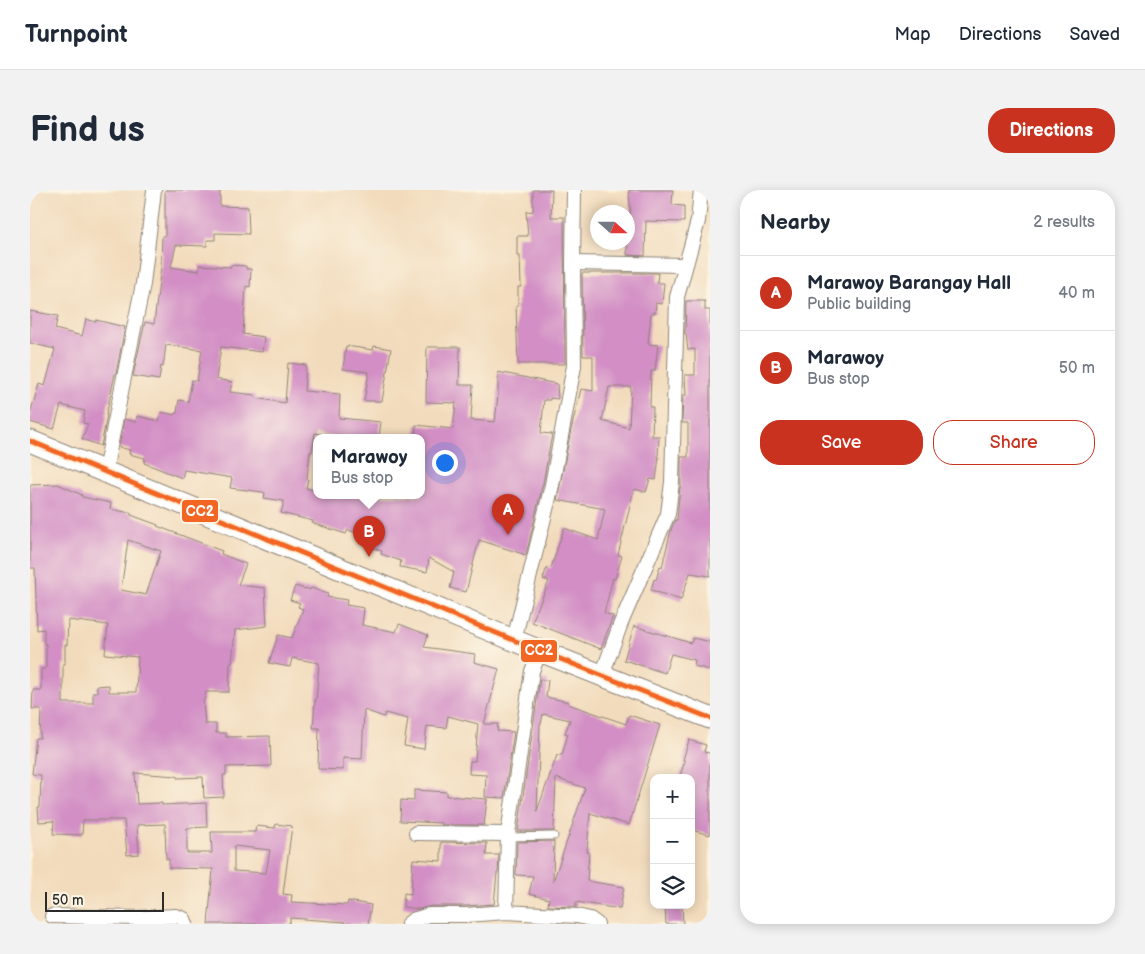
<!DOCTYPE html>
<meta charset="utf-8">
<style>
body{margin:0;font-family:"Balsamiq Sans",sans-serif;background:#f2f2f3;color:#1f2937}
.controls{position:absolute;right:15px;bottom:15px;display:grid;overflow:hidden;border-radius:10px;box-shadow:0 2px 12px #0003}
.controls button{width:45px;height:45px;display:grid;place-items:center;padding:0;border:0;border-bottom:1px solid #e0e1e3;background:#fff;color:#1f2937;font:25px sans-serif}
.compass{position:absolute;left:560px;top:15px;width:45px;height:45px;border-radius:50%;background:#fff;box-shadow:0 2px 12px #0003;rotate:111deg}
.scale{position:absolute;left:15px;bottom:12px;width:119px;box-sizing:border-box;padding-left:5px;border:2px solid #2b2b2b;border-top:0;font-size:14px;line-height:18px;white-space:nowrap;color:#2b2b2b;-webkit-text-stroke:4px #fcf5e5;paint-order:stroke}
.you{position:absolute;left:414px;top:272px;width:18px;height:18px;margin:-12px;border:4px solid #fff;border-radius:50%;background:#1a73e8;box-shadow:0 0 0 8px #1a73e833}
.badge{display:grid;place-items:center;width:32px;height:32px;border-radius:50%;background:#c8321e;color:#fff;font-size:16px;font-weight:700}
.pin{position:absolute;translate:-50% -41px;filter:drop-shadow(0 1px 2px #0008)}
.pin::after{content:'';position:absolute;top:26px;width:18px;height:15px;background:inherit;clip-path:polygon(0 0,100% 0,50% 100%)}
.popup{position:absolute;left:283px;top:244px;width:112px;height:65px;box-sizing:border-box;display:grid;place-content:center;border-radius:10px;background:#fff;filter:drop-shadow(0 1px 4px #0005);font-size:16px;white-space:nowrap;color:#747a83}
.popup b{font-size:19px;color:#1f2937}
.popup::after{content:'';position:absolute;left:50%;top:100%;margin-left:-10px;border:10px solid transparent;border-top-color:#fff}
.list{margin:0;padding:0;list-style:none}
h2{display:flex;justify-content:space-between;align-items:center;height:65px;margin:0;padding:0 20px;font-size:21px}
h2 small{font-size:16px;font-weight:400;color:#747a83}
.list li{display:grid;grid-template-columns:32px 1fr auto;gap:15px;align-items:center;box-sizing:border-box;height:75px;padding:0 20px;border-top:1px solid #e0e1e3}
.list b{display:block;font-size:19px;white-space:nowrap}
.list p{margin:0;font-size:16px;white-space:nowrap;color:#747a83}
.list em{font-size:16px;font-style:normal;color:#747a83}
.actions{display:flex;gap:10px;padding:15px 20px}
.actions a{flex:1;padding:11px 0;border:1px solid #c8321e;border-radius:20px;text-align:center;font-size:18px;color:#c8321e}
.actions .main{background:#c8321e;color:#fff}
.icon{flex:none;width:28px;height:28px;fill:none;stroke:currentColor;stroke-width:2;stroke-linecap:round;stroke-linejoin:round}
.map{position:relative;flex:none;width:680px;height:734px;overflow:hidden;border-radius:20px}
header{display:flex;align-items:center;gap:30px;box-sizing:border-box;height:70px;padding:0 25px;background:#fff;border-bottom:1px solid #e0e1e3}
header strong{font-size:24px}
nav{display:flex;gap:28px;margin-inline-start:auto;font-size:18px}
.intro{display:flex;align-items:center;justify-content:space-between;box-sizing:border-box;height:120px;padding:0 30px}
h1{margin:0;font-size:35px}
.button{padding:12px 22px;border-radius:20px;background:#c8321e;color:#fff;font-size:18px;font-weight:700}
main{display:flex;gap:30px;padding:0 30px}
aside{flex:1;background:#fff;border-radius:20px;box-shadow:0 2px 12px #0003}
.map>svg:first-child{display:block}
.building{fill:#d28ec5;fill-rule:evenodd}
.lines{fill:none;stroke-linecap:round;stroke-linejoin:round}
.lane-casing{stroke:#8e8374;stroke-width:9}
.street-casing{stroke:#8e8374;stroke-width:16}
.primary-casing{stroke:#8e8374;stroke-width:23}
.lane{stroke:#fff;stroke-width:7}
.street{stroke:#fff;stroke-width:14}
.primary{stroke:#fff;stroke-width:21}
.bus-1-casing{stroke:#fcf5e5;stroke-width:9}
.bus-1{stroke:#f26522;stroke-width:5}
.line-badge{stroke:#fcf5e5;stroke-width:2}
.badge-label{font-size:14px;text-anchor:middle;font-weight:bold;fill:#fff}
</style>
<header>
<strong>Turnpoint</strong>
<nav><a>Map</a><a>Directions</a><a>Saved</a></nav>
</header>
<div class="intro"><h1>Find us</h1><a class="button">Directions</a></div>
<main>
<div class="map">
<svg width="680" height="734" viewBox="0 0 680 734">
<rect width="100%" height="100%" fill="#fcf5e5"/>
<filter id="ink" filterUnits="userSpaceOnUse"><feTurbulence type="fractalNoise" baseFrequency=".02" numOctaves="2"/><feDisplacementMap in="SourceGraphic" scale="10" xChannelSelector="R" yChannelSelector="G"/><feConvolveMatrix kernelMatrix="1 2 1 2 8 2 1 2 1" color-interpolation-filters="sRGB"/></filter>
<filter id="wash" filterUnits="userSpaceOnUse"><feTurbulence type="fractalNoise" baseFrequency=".0096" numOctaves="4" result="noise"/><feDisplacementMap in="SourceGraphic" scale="20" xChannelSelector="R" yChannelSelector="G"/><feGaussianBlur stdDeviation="1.12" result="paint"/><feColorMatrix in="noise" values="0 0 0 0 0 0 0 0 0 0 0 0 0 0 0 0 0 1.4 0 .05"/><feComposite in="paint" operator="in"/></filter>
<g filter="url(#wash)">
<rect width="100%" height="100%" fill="#f2dbbc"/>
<g id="blocks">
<g class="building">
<path d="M 135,0 L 181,0 L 181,1 L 190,1 L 190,16 L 218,17 L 219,44 L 185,43 L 185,50 L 177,50 L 177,56 L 146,55 L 141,77 L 169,81 L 169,75 L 201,77 L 201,75 L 216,76 L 216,79 L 221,79 L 220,97 L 216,96 L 213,144 L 234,147 L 232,162 L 191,157 L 186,189 L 202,192 L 200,202 L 225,205 L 225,208 L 255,213 L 258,173 L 276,175 L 274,201 L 310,204 L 309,228 L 351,232 L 349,248 L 310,248 L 285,243 L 282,262 L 280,262 L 277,289 L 278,289 L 276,298 L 286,301 L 286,306 L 392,306 L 392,248 L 385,248 L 386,235 L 423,239 L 426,213 L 396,212 L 397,157 L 430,157 L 429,195 L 443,195 L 441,230 L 465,232 L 468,205 L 468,182 L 527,194 L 528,209 L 520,208 L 520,210 L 514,210 L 511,243 L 522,244 L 513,293 L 496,365 L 449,350 L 436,402 L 420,398 L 424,382 L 399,368 L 397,382 L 370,377 L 371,371 L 351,364 L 352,361 L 343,358 L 346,350 L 318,340 L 316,344 L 282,333 L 283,331 L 251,323 L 254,311 L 234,308 L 235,303 L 233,302 L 200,298 L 202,288 L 154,280 L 152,288 L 114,273 L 115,268 L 99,264 L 100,260 L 89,257 L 94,229 L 106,232 L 107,226 L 129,231 L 131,222 L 145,225 L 145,223 L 147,223 L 149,210 L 158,212 L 162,190 L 167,191 L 172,160 L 136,155 L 133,177 L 131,176 L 129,190 L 103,186 L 115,132 L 124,134 L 131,76 L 132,46 L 135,46 Z"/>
<path d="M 503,0 L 522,0 L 521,27 L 534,27 L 535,174 L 488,174 L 486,116 L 488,116 L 488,97 L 491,97 L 490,66 L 487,66 L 487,46 L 498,46 L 496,22 L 503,21 Z"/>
<path d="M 599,0 L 643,0 L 642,15 L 654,16 L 654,32 L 616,31 L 615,66 L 597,65 L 598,33 L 601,33 Z"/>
<path d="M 552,83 L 628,83 L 627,93 L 634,93 L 632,114 L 626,113 L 625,123 L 621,123 L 618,154 L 628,155 L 625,181 L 621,181 L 620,217 L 623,217 L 622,246 L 629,246 L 628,267 L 629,267 L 626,290 L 620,289 L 616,302 L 604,299 L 588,365 L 592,366 L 585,389 L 583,388 L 574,423 L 583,426 L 571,459 L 502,432 L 519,391 L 513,389 L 517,377 L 521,378 L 534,338 L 568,350 L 575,319 L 527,310 L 541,240 L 551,199 L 563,201 L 563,166 L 553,166 ZM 579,197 L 601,197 L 599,238 L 572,231 Z"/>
<path d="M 656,111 L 675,111 L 675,120 L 680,120 L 680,386 L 660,383 L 651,410 L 621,400 L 624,389 L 626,390 L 630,376 L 632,377 L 641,340 L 645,330 L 647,330 L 650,297 L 651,297 L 651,267 L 658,267 L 658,233 L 652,233 L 653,205 L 656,205 L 655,185 L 665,185 L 665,159 L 658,160 L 656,144 L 655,144 Z"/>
<path d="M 0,121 L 28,126 L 25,139 L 52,146 L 56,129 L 66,132 L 66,130 L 95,137 L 86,184 L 85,184 L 76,225 L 77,225 L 71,256 L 52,249 L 58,234 L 53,233 L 55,221 L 31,215 L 24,239 L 0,232 L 0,224 L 9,194 L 15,196 L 25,159 L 0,153 Z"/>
<path d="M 316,156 L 343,160 L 344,156 L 361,159 L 352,211 L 334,211 L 339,182 L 313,179 Z"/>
<path d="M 28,294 L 52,305 L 52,307 L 81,313 L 80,319 L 101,323 L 101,325 L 128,335 L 127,336 L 192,361 L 191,364 L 216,374 L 208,395 L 235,398 L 237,436 L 205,440 L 202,473 L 200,473 L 199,502 L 176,502 L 173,513 L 175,534 L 186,534 L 186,543 L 196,543 L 196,547 L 240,546 L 241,576 L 196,577 L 196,585 L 193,585 L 194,607 L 174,608 L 173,587 L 147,588 L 147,586 L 105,583 L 107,614 L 132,613 L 132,615 L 176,613 L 177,637 L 157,638 L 157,663 L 182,663 L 181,642 L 225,642 L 226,636 L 245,638 L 246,634 L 262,636 L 253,704 L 262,705 L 261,712 L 317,715 L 318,711 L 341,715 L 338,734 L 314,734 L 315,732 L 260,728 L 260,732 L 259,732 L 259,734 L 178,734 L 183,679 L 139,678 L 139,669 L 136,669 L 135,634 L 107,635 L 109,664 L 97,665 L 94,630 L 53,630 L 52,645 L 23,644 L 24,631 L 9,632 L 8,617 L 10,617 L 11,585 L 2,584 L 6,548 L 10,548 L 11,519 L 2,519 L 3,500 L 11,500 L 11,479 L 16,479 L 16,454 L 14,454 L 14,439 L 7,440 L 5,378 L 0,378 L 0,295 ZM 98,350 L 131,361 L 116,405 L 91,400 ZM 38,430 L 78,435 L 75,464 L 108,467 L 106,502 L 79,502 L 79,495 L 67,496 L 67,502 L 63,502 L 63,513 L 33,513 L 33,474 L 35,474 L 35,454 L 37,455 ZM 204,656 L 240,660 L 236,683 L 204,681 Z"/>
<path d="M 265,396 L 275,399 L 276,398 L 280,400 L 281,398 L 298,404 L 297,407 L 317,410 L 316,415 L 334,418 L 332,435 L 366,442 L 369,434 L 398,445 L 394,457 L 445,464 L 444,472 L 469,479 L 454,534 L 468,534 L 467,541 L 484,542 L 474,608 L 455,607 L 456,585 L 439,584 L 440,571 L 445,571 L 448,534 L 418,526 L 416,538 L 397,536 L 394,559 L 374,556 L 378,529 L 355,523 L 354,527 L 334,520 L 332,569 L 313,568 L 313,580 L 288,579 L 289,538 L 283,538 L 285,510 L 286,511 L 289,473 L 262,468 L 260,477 L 239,473 L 248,445 L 262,448 L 273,419 L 268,417 L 270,413 L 260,410 Z"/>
<path d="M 604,436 L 661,453 L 663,448 L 680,452 L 680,480 L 664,476 L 665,470 L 641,464 L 635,483 L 594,470 Z"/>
<path d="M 510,489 L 518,490 L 516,507 L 539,512 L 538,514 L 596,534 L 599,525 L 630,535 L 599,635 L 560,623 L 557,662 L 559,662 L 557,691 L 594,697 L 590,719 L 546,712 L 546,717 L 518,716 L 519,709 L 499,704 L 503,686 L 486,685 L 487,652 L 524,651 L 523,692 L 555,598 L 526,588 L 524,641 L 488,641 ZM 513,524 L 540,530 L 535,543 L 538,544 L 532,565 L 527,565 L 507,621 L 510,534 L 511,534 Z"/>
<path d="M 659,550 L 676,555 L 674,562 L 680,563 L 680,645 L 661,640 L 661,588 L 649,588 L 655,571 L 653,570 Z"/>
<path d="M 384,600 L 417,602 L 417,606 L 457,609 L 454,635 L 411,635 L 411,633 L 370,631 L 371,610 L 384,611 Z"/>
<path d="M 411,652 L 457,653 L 456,665 L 469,665 L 468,683 L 467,683 L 464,714 L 436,716 L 402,716 L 389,719 L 373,717 L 374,703 L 381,704 L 383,669 L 411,671 Z"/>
<path d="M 635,715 L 652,715 L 653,734 L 636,734 Z"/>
</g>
</g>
</g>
<g filter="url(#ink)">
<use href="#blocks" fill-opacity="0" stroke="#8e8374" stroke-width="1"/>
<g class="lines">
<g class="lane-casing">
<path id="lane" d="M 478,647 L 524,646"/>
</g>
<g class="street-casing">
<g id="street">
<path d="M 543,73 L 655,75"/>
<path d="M 75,281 L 113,94 L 124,0"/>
<path d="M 484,450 L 522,295 L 544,176 L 543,73 L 544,0"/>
<path d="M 572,485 L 591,433 L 638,324 L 642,292 L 647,107 L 668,31 L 671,0"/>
<path d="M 386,643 L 478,644"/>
<path d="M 476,722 L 478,644 L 502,481 L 510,461"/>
<path d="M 22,726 L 106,728 L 146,726 L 154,729 L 156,734"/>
<path d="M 378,734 L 383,730 L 399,725 L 436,725 L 476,722 L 547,726 L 560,729 L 567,734"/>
</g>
</g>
<g class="primary-casing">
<path id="primary" d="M 0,251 L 510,461 L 680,528"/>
</g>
<use href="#lane" class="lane"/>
<use href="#street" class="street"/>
<use href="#primary" class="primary"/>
<g class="bus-1-casing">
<path id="bus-1" d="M 0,251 L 510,461 L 680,528"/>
</g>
<use href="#bus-1" class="bus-1"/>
</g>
</g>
<g class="line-badge">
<rect x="151" y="309" width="38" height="24" rx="5" fill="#f26522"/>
<rect x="490" y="449" width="38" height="24" rx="5" fill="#f26522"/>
</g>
<g class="badge-label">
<text x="170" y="326">CC2</text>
<text x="509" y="465">CC2</text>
</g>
</svg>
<div class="controls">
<button>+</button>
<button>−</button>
<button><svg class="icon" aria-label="layers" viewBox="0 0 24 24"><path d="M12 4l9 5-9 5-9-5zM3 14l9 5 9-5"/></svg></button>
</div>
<svg class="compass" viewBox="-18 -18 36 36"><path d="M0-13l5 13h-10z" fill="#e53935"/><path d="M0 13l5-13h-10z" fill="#747a83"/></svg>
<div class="scale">50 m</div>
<div class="you"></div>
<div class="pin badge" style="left:478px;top:345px">A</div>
<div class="pin badge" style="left:339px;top:367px">B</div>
<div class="popup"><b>Marawoy</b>Bus stop</div>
</div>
<aside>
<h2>Nearby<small>2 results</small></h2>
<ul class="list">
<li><span class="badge">A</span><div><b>Marawoy Barangay Hall</b><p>Public building</p></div><em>40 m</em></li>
<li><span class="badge">B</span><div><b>Marawoy</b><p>Bus stop</p></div><em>50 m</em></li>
</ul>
<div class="actions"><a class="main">Save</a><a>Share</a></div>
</aside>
</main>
